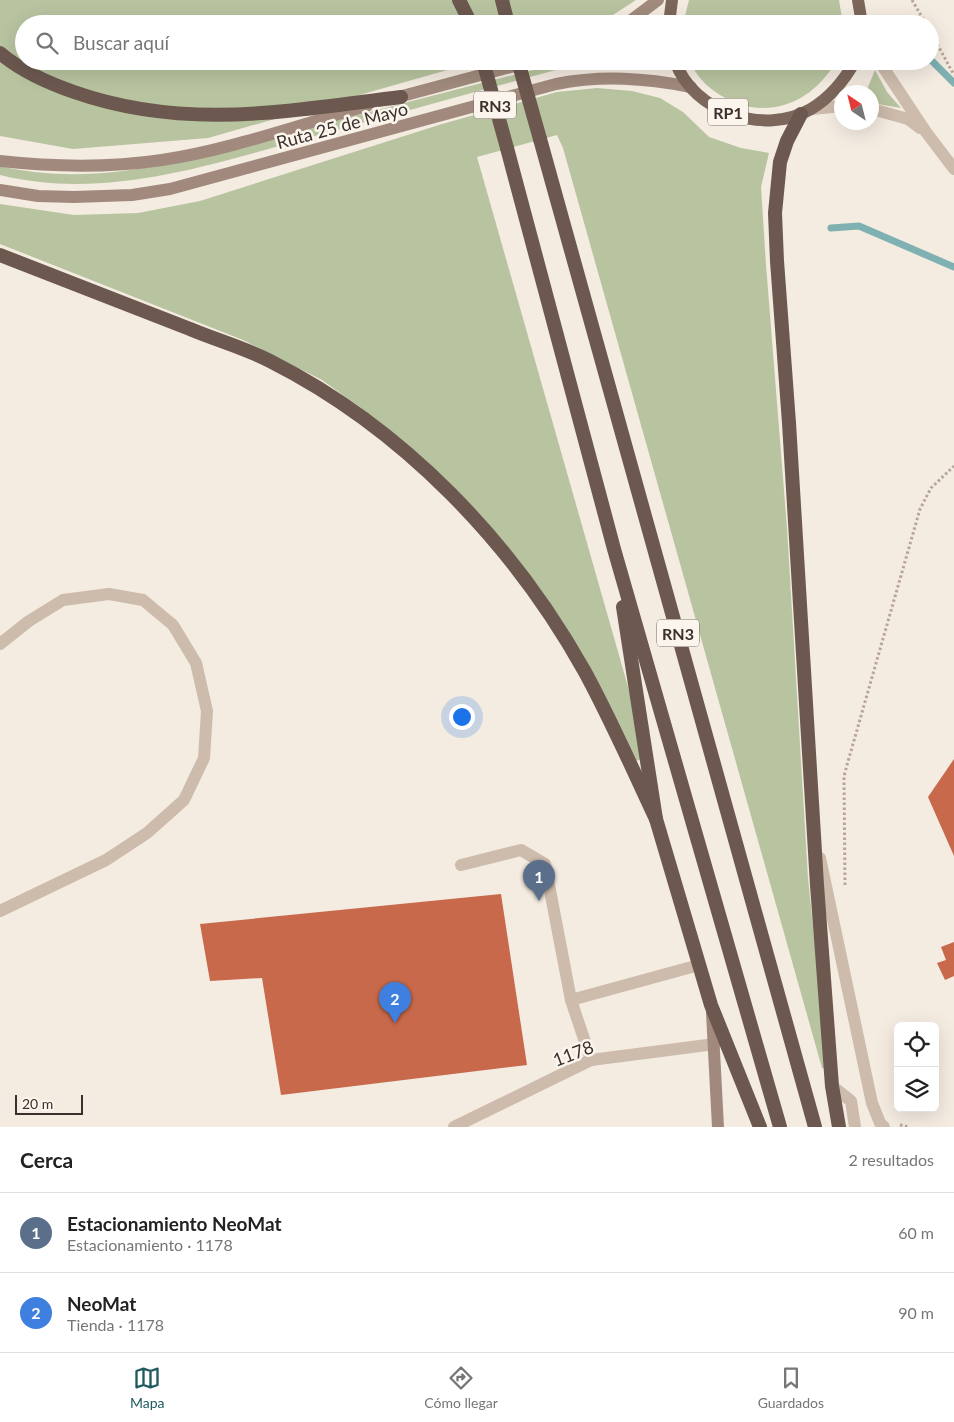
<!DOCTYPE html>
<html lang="es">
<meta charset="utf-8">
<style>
body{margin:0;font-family:Lato,sans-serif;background:#f2f2f2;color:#222}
.controls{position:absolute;right:15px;bottom:15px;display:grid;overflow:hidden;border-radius:8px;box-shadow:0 5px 20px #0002}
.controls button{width:45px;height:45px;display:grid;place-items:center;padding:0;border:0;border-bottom:1px solid #e0e0e0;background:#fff;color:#222;font:25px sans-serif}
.compass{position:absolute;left:834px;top:85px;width:45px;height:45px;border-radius:50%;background:#fff;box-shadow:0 5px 20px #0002;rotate:325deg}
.scale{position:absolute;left:15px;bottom:12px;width:68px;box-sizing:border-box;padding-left:5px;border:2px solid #3b302b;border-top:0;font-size:14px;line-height:18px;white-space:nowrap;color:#3b302b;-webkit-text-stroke:4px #fbf5ee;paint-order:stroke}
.you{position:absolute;left:461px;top:716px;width:18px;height:18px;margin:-12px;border:4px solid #fff;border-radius:50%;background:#1a73e8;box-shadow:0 0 0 8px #1a73e833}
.badge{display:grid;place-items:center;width:32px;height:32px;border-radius:50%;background:#1f5a5e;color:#fff;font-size:16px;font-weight:700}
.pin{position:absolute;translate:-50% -41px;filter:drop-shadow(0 1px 2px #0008)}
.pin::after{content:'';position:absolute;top:26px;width:18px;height:15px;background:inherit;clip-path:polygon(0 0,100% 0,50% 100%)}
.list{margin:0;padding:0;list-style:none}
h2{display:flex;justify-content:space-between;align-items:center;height:65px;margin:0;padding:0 20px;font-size:21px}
h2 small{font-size:16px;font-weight:400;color:#767676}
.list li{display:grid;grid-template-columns:32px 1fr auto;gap:15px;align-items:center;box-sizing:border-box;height:80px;padding:0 20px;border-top:1px solid #e0e0e0}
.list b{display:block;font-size:19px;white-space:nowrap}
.list p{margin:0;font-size:16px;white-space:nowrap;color:#767676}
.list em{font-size:16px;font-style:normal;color:#767676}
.icon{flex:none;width:28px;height:28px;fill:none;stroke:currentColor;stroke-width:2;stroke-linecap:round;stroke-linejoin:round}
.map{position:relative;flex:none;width:954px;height:1127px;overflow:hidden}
.search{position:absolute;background:#fff;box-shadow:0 5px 20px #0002;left:15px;right:15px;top:15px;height:55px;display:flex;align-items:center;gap:12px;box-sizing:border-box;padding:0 18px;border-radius:28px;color:#767676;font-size:19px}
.sheet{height:225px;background:#fff}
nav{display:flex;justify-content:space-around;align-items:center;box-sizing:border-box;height:70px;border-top:1px solid #e0e0e0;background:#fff;font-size:14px;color:#767676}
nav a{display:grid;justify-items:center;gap:2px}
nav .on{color:#1f5a5e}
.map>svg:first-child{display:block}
.green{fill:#b8c4a0}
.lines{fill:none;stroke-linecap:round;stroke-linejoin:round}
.stream{stroke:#7fb0b2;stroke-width:7}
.building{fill:#c8694b}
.path{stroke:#b9a596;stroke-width:3;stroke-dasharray:2.5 2.5;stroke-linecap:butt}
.service{stroke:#cdbbac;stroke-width:12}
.minor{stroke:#cdbbac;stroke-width:12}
.tertiary{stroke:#cdbbac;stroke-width:12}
.secondary{stroke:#a18a7d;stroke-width:12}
.primary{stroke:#7d675c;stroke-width:12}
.trunk{stroke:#6c584f;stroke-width:14}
.trunk-bridge{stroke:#6c584f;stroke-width:14}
.labels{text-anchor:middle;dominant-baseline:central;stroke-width:5;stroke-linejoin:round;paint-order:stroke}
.shield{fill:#fbf5ee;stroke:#756b66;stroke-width:1}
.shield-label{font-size:16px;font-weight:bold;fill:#3b302b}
.street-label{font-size:18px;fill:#3b302b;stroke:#fbf5ee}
</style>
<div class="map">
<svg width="954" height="1127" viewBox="0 0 954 1127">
<rect width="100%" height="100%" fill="#f4ebe1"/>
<g class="green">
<path d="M 0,0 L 636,0 L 599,24 L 24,24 L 24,61 L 479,61 L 208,138 L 73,149 L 0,136 Z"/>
<path d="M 689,0 L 839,0 L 843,24 L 683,24 Z"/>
<path d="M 568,61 L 649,61 L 652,70 L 600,64 L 563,68 C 483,90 403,112 322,134 C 219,162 108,202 0,175 L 0,166 C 105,191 210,153 312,127 C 397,105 482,83 568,61 Z"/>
<path d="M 690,61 L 836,61 C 812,105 763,122 720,95 C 707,87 695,75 690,61 Z"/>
<path d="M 875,70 L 887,92 L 901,108 L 872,103 L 872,92 L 866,92 Z"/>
<path d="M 597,88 L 632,91 L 660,98 L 683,112 L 709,137 L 741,148 L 769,153 L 761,187 L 766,265 L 787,528 L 808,878 L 828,1069 L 822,1068 L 563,148 L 557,135 L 477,157 L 648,757 L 632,762 L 529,584 L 400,441 L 361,408 L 322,380 L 243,340 L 0,244 L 0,204 L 74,215 L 138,213 L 200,201 L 442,124 L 557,92 Z"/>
</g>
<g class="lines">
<g class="stream">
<path d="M 930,59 L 954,83"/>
<path d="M 831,228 L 859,226 L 954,267"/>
</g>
</g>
<g class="building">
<path d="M 954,759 L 954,856 L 928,797 Z"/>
<path d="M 501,894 L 527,1065 L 281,1095 L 262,978 L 210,981 L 200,924 Z"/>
<path d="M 954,942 L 954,976 L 945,980 L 937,963 L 946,960 L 941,947 Z"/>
</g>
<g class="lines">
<g class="path">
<path d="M 912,0 L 926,24"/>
<path d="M 930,31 L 954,75"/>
<path d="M 845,885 L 844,776 L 849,758 L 920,509 L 931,488 L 954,466"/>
<path d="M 900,1125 L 909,1127"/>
</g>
<g class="service">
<path d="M 0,644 L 29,621 L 63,600 L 109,594 L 143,600 L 173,625 L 196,663 L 207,711 L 204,758 L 184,800 L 147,833 L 106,860 L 0,911"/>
<path d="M 820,858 L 872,1103 L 880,1123 L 884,1127"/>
<path d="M 461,865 L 521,850 L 545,864 L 571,1000 L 591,1060"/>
<path d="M 571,1000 L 699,965"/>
<path d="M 832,1086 L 851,1101 L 855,1127"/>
</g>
<path class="minor" d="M 454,1127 L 591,1060 L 715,1044"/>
<g class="tertiary">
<path d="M 879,61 L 926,132 L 954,169"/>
<path d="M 812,109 L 842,106"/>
<path d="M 872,109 L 908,119 L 920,128"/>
</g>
<g class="secondary">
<path d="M 626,24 L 658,0"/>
<path d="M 391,99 L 533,61"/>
<path d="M 0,161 C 54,167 108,168 162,160 C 230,150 301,124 367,106"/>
<path d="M 0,190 L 38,196 L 74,197 L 132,195 L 170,189 L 556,84 C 602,75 645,78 691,87"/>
<path d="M 712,1013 L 718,1127"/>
</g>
<g class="primary">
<path d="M 858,0 L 862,24"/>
<path d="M 669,24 L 672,0"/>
<path d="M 675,61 C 693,113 765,136 811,109 C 831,97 844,81 855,61"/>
</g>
<g class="trunk">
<path d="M 459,0 L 471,24"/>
<path d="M 502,0 L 508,24"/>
<path d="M 0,53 C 21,71 48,83 74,92 C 186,131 286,111 401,97"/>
<path d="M 801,114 L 787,141 L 780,162 L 775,213 L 777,261 L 789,423 L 817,885 L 832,1086 L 839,1127"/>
<path d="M 540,139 L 815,1127"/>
<path d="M 507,148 L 614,549 L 780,1127"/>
<path d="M 0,255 C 63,280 127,304 190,329 C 216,340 245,348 270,361 C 403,428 513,543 585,672 C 611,720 633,770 656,819"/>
<path d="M 623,607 L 656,819 L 711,1005 L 760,1127"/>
</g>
<g class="trunk-bridge">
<path d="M 483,61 L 507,148"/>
<path d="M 518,61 L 540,139"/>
</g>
</g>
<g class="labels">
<g class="shield">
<rect x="474" y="91.5" width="42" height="27" rx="4"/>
<rect x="708" y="98.5" width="40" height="27" rx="4"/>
<rect x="657" y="619.5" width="42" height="27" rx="4"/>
</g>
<g class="shield-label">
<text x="495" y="105">RN3</text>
<text x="728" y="112">RP1</text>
<text x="678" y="633">RN3</text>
</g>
<g class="street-label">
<text transform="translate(342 125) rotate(-15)">Ruta 25 de Mayo</text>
<text transform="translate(573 1053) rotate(-21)">1178</text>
</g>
</g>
</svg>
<div class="controls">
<button><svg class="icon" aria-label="locate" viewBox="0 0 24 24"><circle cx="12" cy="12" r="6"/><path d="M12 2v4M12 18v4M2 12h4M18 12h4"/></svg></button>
<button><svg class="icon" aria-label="layers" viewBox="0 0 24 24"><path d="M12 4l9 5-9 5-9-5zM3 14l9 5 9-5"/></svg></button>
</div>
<svg class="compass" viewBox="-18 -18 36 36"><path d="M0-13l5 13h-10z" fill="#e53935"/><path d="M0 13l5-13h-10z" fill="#767676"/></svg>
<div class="scale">20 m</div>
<div class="you"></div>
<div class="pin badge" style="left:539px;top:901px;background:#5c6f8a">1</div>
<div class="pin badge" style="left:395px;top:1023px;background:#3f7fe0">2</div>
<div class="search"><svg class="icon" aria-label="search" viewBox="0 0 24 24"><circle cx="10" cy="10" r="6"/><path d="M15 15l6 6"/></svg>Buscar aquí</div>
</div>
<section class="sheet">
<h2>Cerca<small>2 resultados</small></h2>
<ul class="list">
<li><span class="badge" style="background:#5c6f8a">1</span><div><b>Estacionamiento NeoMat</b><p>Estacionamiento · 1178</p></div><em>60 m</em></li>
<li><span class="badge" style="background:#3f7fe0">2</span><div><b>NeoMat</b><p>Tienda · 1178</p></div><em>90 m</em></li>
</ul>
</section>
<nav>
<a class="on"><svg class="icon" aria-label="map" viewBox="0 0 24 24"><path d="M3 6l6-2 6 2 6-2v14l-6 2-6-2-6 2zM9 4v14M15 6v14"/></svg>Mapa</a>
<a><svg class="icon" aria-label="directions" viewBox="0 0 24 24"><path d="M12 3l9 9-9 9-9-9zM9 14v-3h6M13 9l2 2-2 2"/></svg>Cómo llegar</a>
<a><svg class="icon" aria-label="saved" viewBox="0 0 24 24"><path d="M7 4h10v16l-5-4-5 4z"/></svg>Guardados</a>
</nav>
